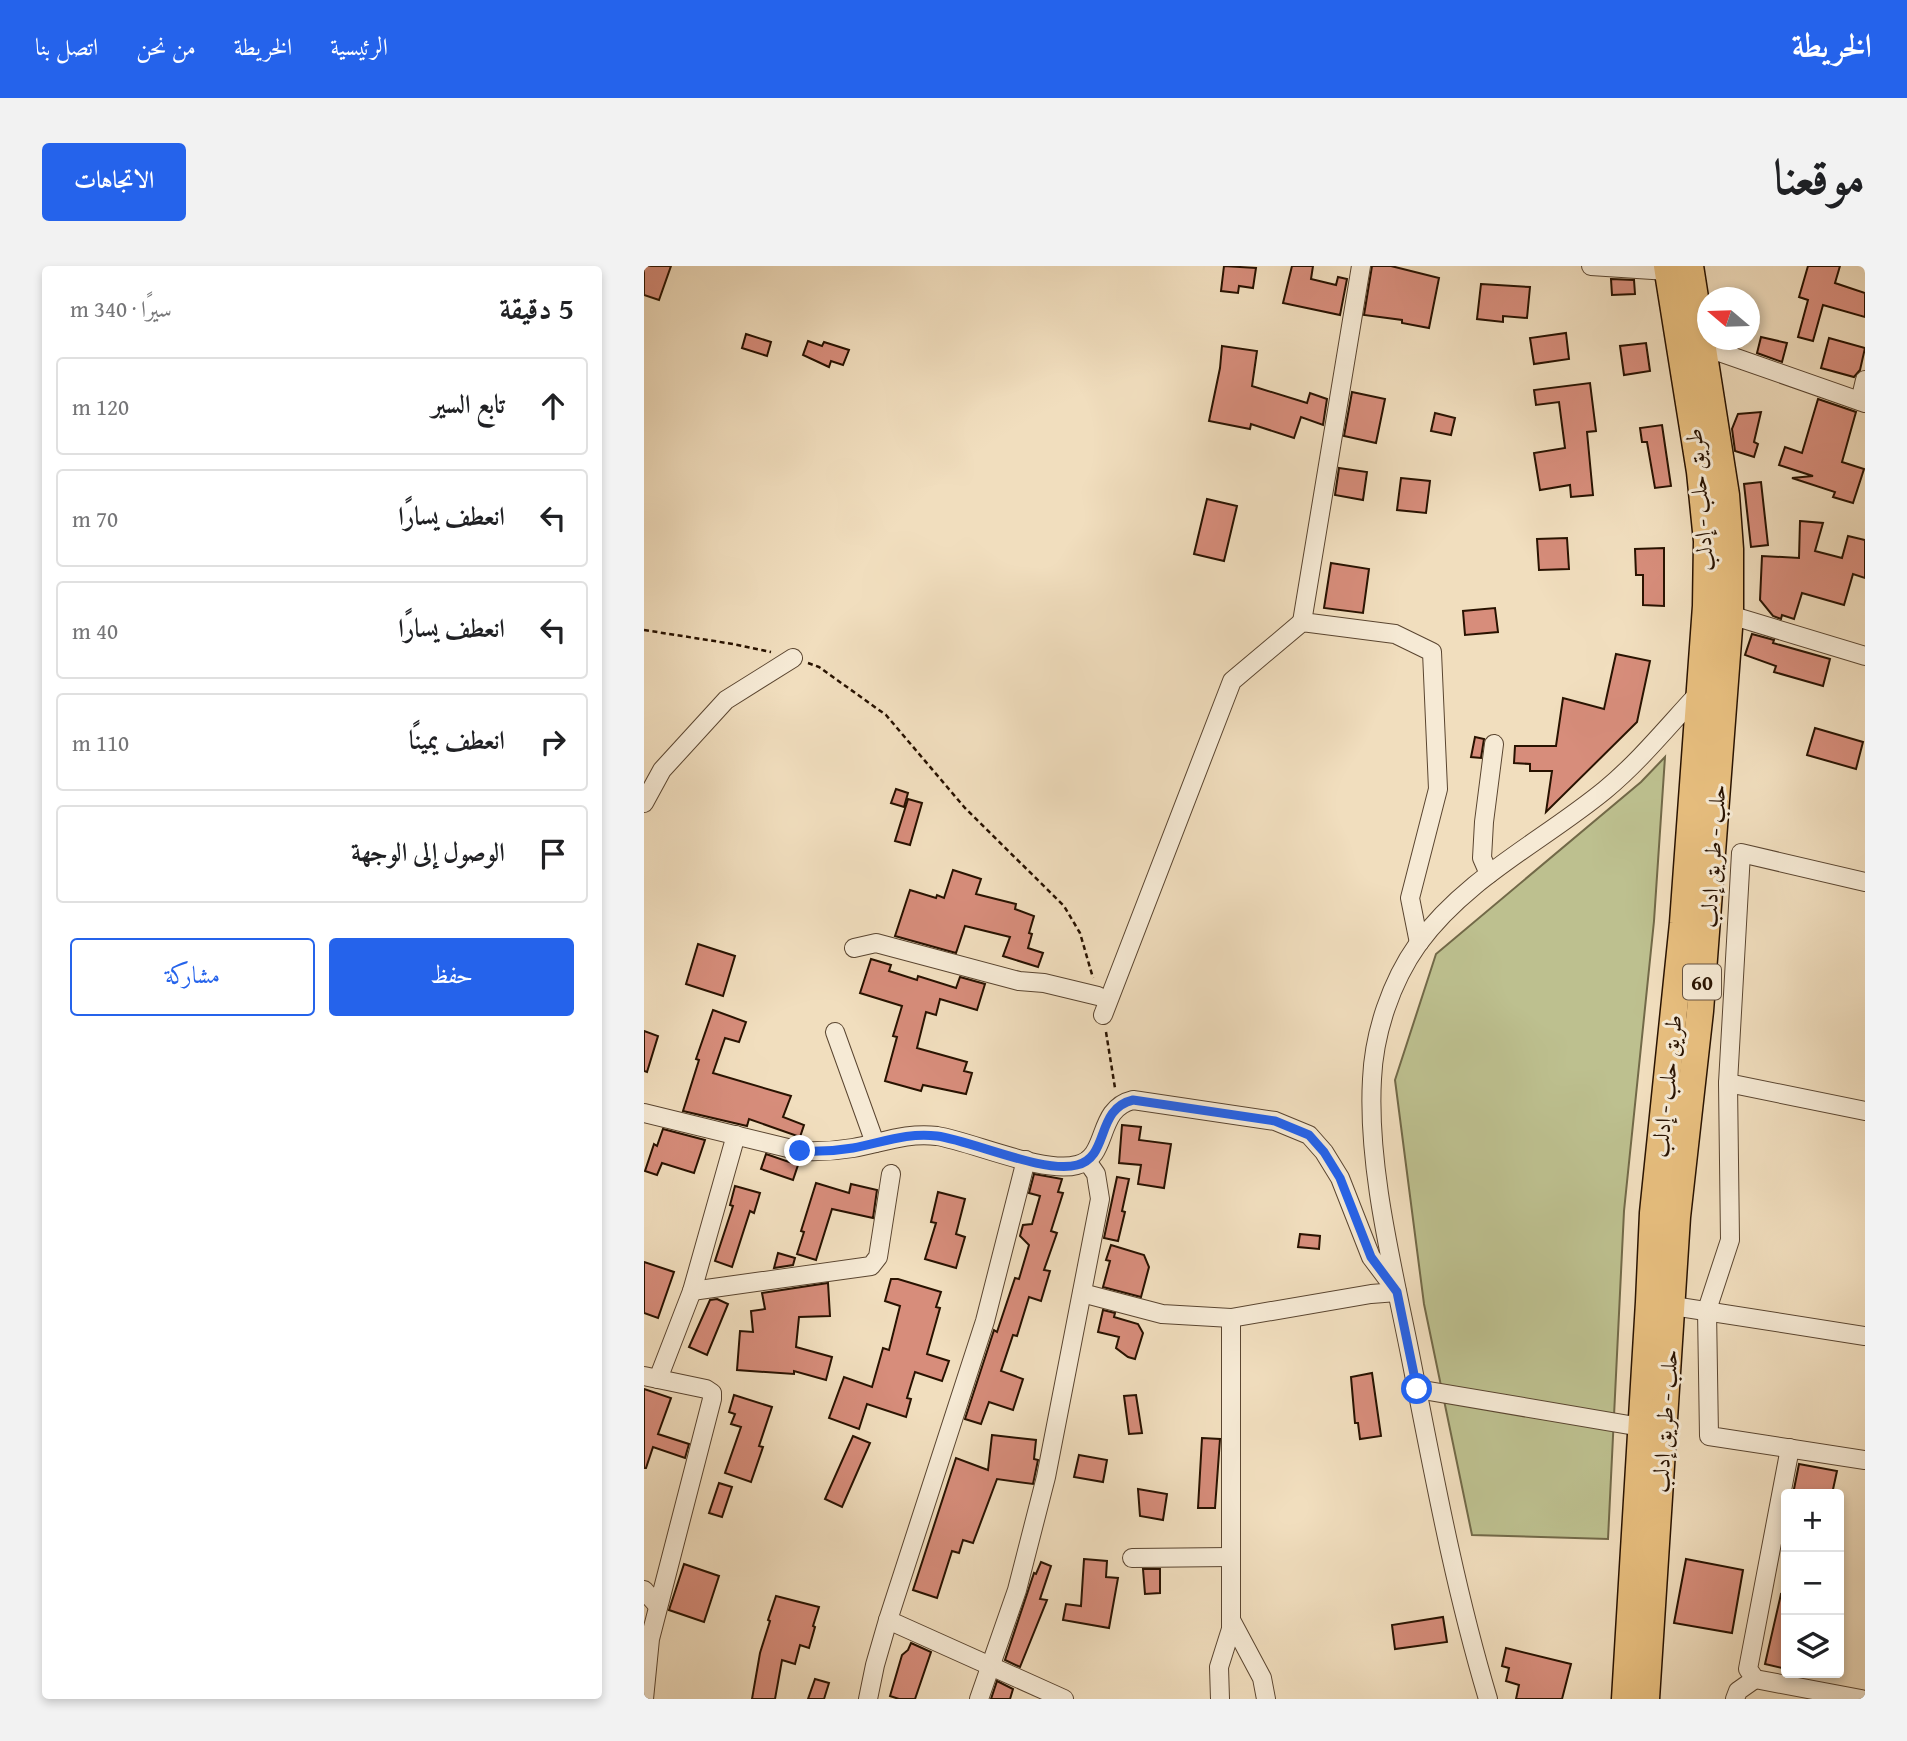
<!DOCTYPE html>
<html lang="ar">
<meta charset="utf-8">
<style>
body{margin:0;font-family:"Gentium Book Plus",Amiri,serif;background:#f2f2f2;color:#202124;direction:rtl}
.controls{position:absolute;right:21px;bottom:21px;display:grid;overflow:hidden;border-radius:7px;box-shadow:0 4px 10px #0003}
.controls button{width:63px;height:63px;display:grid;place-items:center;padding:0;border:0;border-bottom:2px solid #e0e0e0;background:#fff;color:#202124;font:35px sans-serif}
.compass{position:absolute;left:1053px;top:21px;width:63px;height:63px;border-radius:50%;background:#fff;box-shadow:0 4px 10px #0003;rotate:289deg}
.stop{position:absolute;width:21px;height:21px;margin:-16px;border:5px solid #2563eb;border-radius:50%;background:#fff}
.stop.end{background:#2563eb;border-color:#fff;box-shadow:0 2px 7px #0008}
.list{margin:0;padding:0;list-style:none}
h2{display:flex;justify-content:space-between;align-items:center;height:91px;margin:0;padding:0 28px;font-size:30px}
h2 small{font-size:23px;font-weight:400;color:#757577}
.list li{display:grid;grid-template-columns:46px 1fr auto;gap:21px;align-items:center;box-sizing:border-box;height:98px;margin:0 14px 14px;padding:0 14px;border:2px solid #e0e0e0;border-radius:7px}
.list b{display:block;font-size:26px;white-space:nowrap}
.list em{font-size:23px;font-style:normal;color:#757577}
.actions{display:flex;gap:14px;padding:21px 28px}
.actions a{flex:1;padding:16px 0;border:2px solid #2563eb;border-radius:7px;text-align:center;font-size:24px;color:#2563eb}
.actions .main{background:#2563eb;color:#fff}
.icon{flex:none;width:38px;height:38px;fill:none;stroke:currentColor;stroke-width:2;stroke-linecap:round;stroke-linejoin:round}
.map{position:relative;flex:none;width:1221px;height:1433px;overflow:hidden;direction:ltr;border-radius:7px}
header{display:flex;align-items:center;gap:42px;box-sizing:border-box;height:98px;padding:0 35px;background:#2563eb;color:#fff}
header strong{font-size:33px}
nav{display:flex;gap:38px;margin-inline-start:auto;font-size:24px}
.intro{display:flex;align-items:center;justify-content:space-between;box-sizing:border-box;height:168px;padding:0 42px}
h1{margin:0;font-size:49px}
.button{padding:18px 32px;border-radius:7px;background:#2563eb;color:#fff;font-size:24px;font-weight:700}
main{display:flex;gap:42px;padding:0 42px}
aside{flex:1;background:#fff;border-radius:7px;box-shadow:0 4px 10px #0003}
.map>svg:first-child{display:block}
.green{fill:#bdc08f;stroke:#726948;stroke-width:2}
.building{fill:#d78d7b;stroke:#281200;stroke-width:2}
.lines{fill:none;stroke-linecap:round;stroke-linejoin:round}
.minor-casing{stroke:#5a4530;stroke-width:20}
.highway-casing{stroke:#281200;stroke-width:29}
.path{stroke:#281200;stroke-width:2.5;stroke-dasharray:5 3.5;stroke-linecap:butt}
.minor{stroke:#f6ead5;stroke-width:18}
.highway{stroke:#e8bf7f;stroke-width:26}
.route{stroke:#2563eb;stroke-width:9}
.labels{text-anchor:middle;dominant-baseline:central;stroke-width:6;stroke-linejoin:round;paint-order:stroke}
.shield{fill:#f6ead5;stroke:#665340;stroke-width:2}
.shield-label{font-size:21px;font-weight:bold;fill:#281200}
.street-label{font-size:23px;fill:#281200;stroke:#f6ead5}
</style>
<header>
<strong>الخريطة</strong>
<nav><a>الرئيسية</a><a>الخريطة</a><a>من نحن</a><a>اتصل بنا</a></nav>
</header>
<div class="intro"><h1>موقعنا</h1><a class="button">الاتجاهات</a></div>
<main>
<div class="map">
<svg width="1221" height="1433" viewBox="0 0 1221 1433">
<rect width="100%" height="100%" fill="#f1debe"/>
<filter id="stains"><feTurbulence type="fractalNoise" baseFrequency=".00286" numOctaves="4"/><feColorMatrix values="0 0 0 0 .2 0 0 0 0 .09 0 0 0 0 .02 0 0 0 .5 -.17"/></filter>
<radialGradient id="worn" r=".72"><stop offset=".6" stop-color="#630" stop-opacity="0"/><stop offset="1" stop-color="#630" stop-opacity=".3"/></radialGradient>
<path class="green" d="M 1021,491 L 1010,655 L 980,945 L 964,1273 L 828,1269 L 780,1038 L 751,814 L 792,688 L 997,516 Z"/>
<g class="building">
<path d="M 0,0 L 27,0 L 15,34 L 0,29 Z"/>
<path d="M 580,0 L 612,2 L 609,22 L 595,20 L 594,27 L 577,25 Z"/>
<path d="M 648,0 L 669,0 L 667,13 L 692,19 L 694,11 L 703,13 L 696,49 L 639,37 Z"/>
<path d="M 728,0 L 747,0 L 795,12 L 785,62 L 758,57 L 758,54 L 720,49 Z"/>
<path d="M 1164,0 L 1196,0 L 1191,17 L 1221,27 L 1221,51 L 1179,39 L 1169,75 L 1154,71 L 1164,34 L 1155,31 Z"/>
<path d="M 967,13 L 990,14 L 991,28 L 968,29 Z"/>
<path d="M 837,18 L 886,21 L 883,52 L 859,50 L 859,56 L 833,53 Z"/>
<path d="M 922,67 L 925,93 L 890,98 L 886,72 Z"/>
<path d="M 102,68 L 127,76 L 123,90 L 98,82 Z"/>
<path d="M 1117,71 L 1143,77 L 1138,96 L 1113,87 Z"/>
<path d="M 1185,72 L 1221,82 L 1216,104 L 1210,111 L 1177,102 Z"/>
<path d="M 164,75 L 178,80 L 180,76 L 205,84 L 199,99 L 187,95 L 185,101 L 159,89 Z"/>
<path d="M 1002,77 L 1006,105 L 980,109 L 976,80 Z"/>
<path d="M 578,80 L 613,85 L 608,120 L 663,137 L 666,127 L 683,133 L 679,159 L 657,151 L 650,172 L 607,158 L 606,163 L 565,155 L 576,102 Z"/>
<path d="M 946,117 L 952,165 L 943,166 L 949,229 L 927,231 L 926,219 L 896,224 L 890,187 L 921,182 L 915,136 L 892,139 L 890,124 Z"/>
<path d="M 708,126 L 741,133 L 732,177 L 700,170 Z"/>
<path d="M 1174,133 L 1212,146 L 1198,196 L 1220,203 L 1209,237 L 1189,231 L 1191,226 L 1148,212 L 1169,210 L 1135,199 L 1141,181 L 1158,187 Z"/>
<path d="M 1117,146 L 1110,176 L 1114,178 L 1110,191 L 1091,185 L 1088,163 L 1094,148 Z"/>
<path d="M 791,147 L 811,152 L 807,169 L 787,165 Z"/>
<path d="M 1018,159 L 1027,220 L 1011,222 L 1003,176 L 998,176 L 996,162 Z"/>
<path d="M 695,202 L 723,206 L 719,234 L 691,229 Z"/>
<path d="M 757,212 L 786,215 L 782,247 L 753,244 Z"/>
<path d="M 1117,216 L 1124,279 L 1107,281 L 1100,218 Z"/>
<path d="M 563,233 L 593,240 L 580,295 L 550,288 Z"/>
<path d="M 1156,255 L 1179,257 L 1171,285 L 1198,292 L 1204,270 L 1221,274 L 1221,312 L 1209,308 L 1200,339 L 1158,327 L 1150,353 L 1138,349 L 1137,353 L 1129,350 L 1116,334 L 1118,290 L 1155,292 Z"/>
<path d="M 923,272 L 925,303 L 895,304 L 893,273 Z"/>
<path d="M 1020,282 L 1020,340 L 999,339 L 999,309 L 992,309 L 991,283 Z"/>
<path d="M 687,297 L 725,303 L 719,347 L 680,342 Z"/>
<path d="M 851,342 L 854,366 L 821,369 L 819,345 Z"/>
<path d="M 1108,368 L 1130,374 L 1129,377 L 1186,393 L 1179,420 L 1130,406 L 1132,400 L 1101,389 Z"/>
<path d="M 972,388 L 1006,395 L 993,456 L 902,546 L 908,505 L 886,505 L 886,498 L 870,497 L 871,480 L 912,480 L 919,432 L 960,443 Z"/>
<path d="M 1171,462 L 1219,476 L 1212,503 L 1163,489 Z"/>
<path d="M 831,471 L 840,473 L 837,492 L 827,491 Z"/>
<path d="M 252,523 L 264,527 L 260,541 L 247,537 Z"/>
<path d="M 264,533 L 278,537 L 266,579 L 251,575 Z"/>
<path d="M 309,604 L 337,613 L 332,628 L 372,638 L 371,643 L 390,650 L 385,667 L 388,668 L 384,682 L 399,687 L 394,701 L 359,690 L 366,671 L 321,660 L 312,687 L 251,670 L 266,624 L 292,632 L 293,629 L 300,632 Z"/>
<path d="M 54,678 L 91,690 L 79,730 L 42,718 Z"/>
<path d="M 227,693 L 247,699 L 245,705 L 273,714 L 274,710 L 312,722 L 316,711 L 341,718 L 333,744 L 296,733 L 292,749 L 282,746 L 273,782 L 323,796 L 320,805 L 328,807 L 322,828 L 279,819 L 277,825 L 241,815 L 253,771 L 249,770 L 258,740 L 216,727 Z"/>
<path d="M 69,744 L 102,756 L 95,776 L 81,772 L 69,807 L 147,830 L 139,851 L 160,859 L 156,871 L 105,853 L 103,860 L 39,845 L 55,794 L 52,793 Z"/>
<path d="M 0,765 L 14,770 L 3,806 L 0,805 Z"/>
<path d="M 478,859 L 497,861 L 495,874 L 527,878 L 520,922 L 494,918 L 497,899 L 475,897 Z"/>
<path d="M 19,863 L 61,874 L 50,907 L 18,897 L 13,909 L 1,905 L 10,878 L 13,880 Z"/>
<path d="M 122,888 L 154,899 L 149,914 L 117,903 Z"/>
<path d="M 390,908 L 418,913 L 414,926 L 419,927 L 407,965 L 413,967 L 400,1004 L 406,1005 L 397,1035 L 385,1031 L 373,1070 L 369,1069 L 357,1105 L 379,1113 L 369,1144 L 345,1136 L 337,1158 L 321,1153 L 350,1064 L 353,1066 L 371,1012 L 375,1013 L 385,979 L 376,970 L 379,959 L 388,958 L 396,930 L 385,927 Z"/>
<path d="M 473,911 L 485,913 L 478,945 L 481,946 L 474,975 L 460,972 Z"/>
<path d="M 172,917 L 205,927 L 207,918 L 233,924 L 229,952 L 188,943 L 172,994 L 153,988 L 160,966 L 157,965 Z"/>
<path d="M 91,920 L 116,927 L 110,947 L 106,945 L 88,1001 L 71,995 L 89,940 L 86,939 Z"/>
<path d="M 294,926 L 321,933 L 312,968 L 321,971 L 312,1002 L 281,993 L 292,957 L 287,956 Z"/>
<path d="M 656,968 L 676,970 L 675,983 L 654,981 Z"/>
<path d="M 467,979 L 500,989 L 505,1001 L 497,1031 L 459,1021 L 466,995 L 462,994 Z"/>
<path d="M 134,987 L 151,992 L 149,999 L 130,1002 Z"/>
<path d="M 0,996 L 30,1006 L 14,1052 L 0,1047 Z"/>
<path d="M 247,1013 L 254,1013 L 297,1026 L 292,1041 L 296,1042 L 283,1088 L 305,1095 L 298,1115 L 271,1106 L 263,1132 L 267,1133 L 262,1151 L 223,1138 L 215,1163 L 185,1152 L 200,1111 L 228,1121 L 239,1082 L 245,1084 L 256,1040 L 241,1035 Z"/>
<path d="M 184,1017 L 186,1050 L 155,1051 L 152,1081 L 188,1091 L 182,1114 L 150,1105 L 150,1108 L 93,1104 L 96,1065 L 109,1066 L 107,1045 L 121,1043 L 118,1027 Z"/>
<path d="M 73,1033 L 84,1038 L 63,1089 L 45,1081 L 66,1034 Z"/>
<path d="M 459,1044 L 471,1047 L 470,1051 L 494,1058 L 499,1067 L 491,1093 L 484,1091 L 472,1082 L 475,1071 L 454,1066 Z"/>
<path d="M 728,1107 L 737,1170 L 716,1173 L 714,1157 L 711,1157 L 707,1111 Z"/>
<path d="M 0,1123 L 27,1132 L 14,1168 L 45,1178 L 41,1192 L 9,1181 L 2,1202 L 0,1202 Z"/>
<path d="M 90,1129 L 128,1141 L 115,1180 L 119,1181 L 107,1216 L 81,1207 L 97,1161 L 87,1158 L 91,1148 L 85,1146 Z"/>
<path d="M 492,1129 L 498,1167 L 485,1168 L 480,1130 Z"/>
<path d="M 348,1169 L 392,1174 L 390,1193 L 394,1194 L 389,1218 L 353,1213 L 329,1277 L 319,1274 L 315,1287 L 308,1285 L 293,1332 L 269,1324 L 312,1192 L 344,1204 Z"/>
<path d="M 209,1170 L 226,1177 L 198,1241 L 181,1233 Z"/>
<path d="M 558,1172 L 576,1173 L 571,1242 L 554,1242 Z"/>
<path d="M 435,1189 L 463,1194 L 459,1216 L 430,1211 Z"/>
<path d="M 1155,1198 L 1193,1205 L 1188,1228 L 1149,1228 Z"/>
<path d="M 75,1217 L 88,1221 L 78,1251 L 65,1247 Z"/>
<path d="M 494,1223 L 523,1228 L 519,1254 L 496,1250 Z"/>
<path d="M 440,1293 L 463,1295 L 462,1311 L 474,1312 L 465,1362 L 419,1354 L 422,1338 L 437,1340 Z"/>
<path d="M 1042,1293 L 1099,1304 L 1088,1367 L 1030,1357 Z"/>
<path d="M 397,1296 L 407,1300 L 396,1333 L 403,1334 L 376,1401 L 361,1394 L 390,1307 L 392,1308 Z"/>
<path d="M 40,1298 L 75,1310 L 60,1356 L 25,1344 Z"/>
<path d="M 499,1303 L 516,1303 L 516,1327 L 501,1328 Z"/>
<path d="M 1137,1328 L 1142,1329 L 1142,1403 L 1121,1398 Z"/>
<path d="M 132,1330 L 175,1341 L 169,1360 L 171,1361 L 165,1382 L 156,1379 L 151,1398 L 138,1394 L 131,1433 L 108,1433 L 116,1387 L 126,1355 L 124,1354 Z"/>
<path d="M 799,1351 L 803,1376 L 751,1383 L 748,1359 Z"/>
<path d="M 267,1377 L 287,1386 L 271,1433 L 255,1433 L 246,1430 L 258,1389 L 264,1384 Z"/>
<path d="M 862,1382 L 927,1398 L 918,1433 L 872,1433 L 875,1419 L 862,1415 L 865,1402 L 858,1400 Z"/>
<path d="M 171,1413 L 185,1417 L 180,1433 L 164,1433 Z"/>
<path d="M 353,1415 L 369,1423 L 366,1433 L 347,1433 Z"/>
</g>
<g class="lines">
<g class="minor-casing">
<g id="minor">
<path d="M 947,0 L 1024,5"/>
<path d="M 1058,80 L 1221,137"/>
<path d="M 1216,135 L 1221,114"/>
<path d="M 1086,349 L 1221,390"/>
<path d="M 658,356 L 717,0"/>
<path d="M 0,537 L 18,504 L 82,434 L 149,392"/>
<path d="M 845,608 L 838,592 L 840,556 L 850,478"/>
<path d="M 1221,616 L 1097,587 L 1084,817 L 1086,974 L 1063,1044 L 1065,1170 L 1221,1194"/>
<path d="M 210,682 L 232,677 L 375,715 L 400,717 L 454,730"/>
<path d="M 459,749 L 588,415 L 658,356 L 751,368 L 788,386 L 794,523 L 766,632 L 775,677"/>
<path d="M 191,766 L 231,877"/>
<path d="M 1084,817 L 1221,845"/>
<path d="M 0,847 L 156,885 C 174,886 191,885 209,882 C 237,877 263,866 293,870 C 329,876 400,908 433,899 C 466,891 451,843 489,834 L 631,855 L 665,869 L 680,886 L 696,912 L 727,991 L 751,1023"/>
<path d="M 48,1025 L 227,1000 L 234,991 L 247,908"/>
<path d="M 438,1027 L 518,1048 L 587,1052 L 727,1028 L 753,1026"/>
<path d="M 1029,1040 L 1221,1070"/>
<path d="M 0,1110 L 62,1123 L 68,1127 L 68,1133 L 6,1373 L 0,1433"/>
<path d="M 14,1113 L 48,1025 L 92,869"/>
<path d="M 773,1123 L 997,1161"/>
<path d="M 1146,1182 L 1104,1403 L 1111,1413 L 1217,1433"/>
<path d="M 488,1292 L 587,1291"/>
<path d="M 0,1324 L 14,1340"/>
<path d="M 244,1354 L 420,1433"/>
<path d="M 587,1354 L 618,1412 L 622,1433"/>
<path d="M 224,1433 L 231,1399 L 244,1354 L 341,1055 L 382,894"/>
<path d="M 335,1433 L 373,1324 L 402,1211 L 456,933 L 452,908 L 443,895"/>
<path d="M 576,1433 L 575,1401 L 587,1363 L 587,1052"/>
<path d="M 844,1433 C 810,1320 789,1204 766,1088 C 749,1002 723,901 728,813 C 730,767 747,716 774,678 C 823,611 899,575 961,524 C 995,496 1024,460 1054,428"/>
<path d="M 1091,1433 L 1094,1425 L 1111,1413"/>
</g>
</g>
<g class="highway-casing">
<g id="highway">
<path d="M 981,1433 L 1005,1036 L 1009,947 L 1039,657 L 1062,340 L 1063,275 L 1056,206 L 1023,0"/>
<path d="M 1002,1433 L 1033,951 L 1056,745 L 1086,349 L 1086,283 L 1082,229 L 1046,0"/>
</g>
</g>
<g class="path">
<path d="M 0,364 L 89,378 L 127,386"/>
<path d="M 164,397 L 175,401 L 242,449 L 321,542 L 420,640 L 436,667 L 449,712"/>
<path d="M 462,766 L 471,822"/>
</g>
<use href="#minor" class="minor"/>
<use href="#highway" class="highway"/>
</g>
<g class="lines">
<path class="route" d="M 156,885 C 174,886 191,885 209,882 C 237,877 263,866 293,870 C 329,875 400,908 433,899 C 466,891 451,843 489,834 L 631,855 L 665,869 L 680,886 L 696,912 L 727,991 L 753,1026 L 773,1123"/>
</g>
<g class="labels">
<rect class="shield" x="1039" y="698.5" width="38" height="35" rx="5"/>
<g class="shield-label">
<text x="1058" y="716">60</text>
</g>
<g class="street-label">
<text transform="translate(1055 234) rotate(-95)">طريق حلب - إدلب</text>
<text transform="translate(1068 590) rotate(-86)">حلب - طريق إدلب</text>
<text transform="translate(1022 820) rotate(-84)">طريق حلب - إدلب</text>
<text transform="translate(1020 1155) rotate(-86)">حلب - طريق إدلب</text>
</g>
</g>
<rect width="100%" height="100%" filter="url(#stains)"/>
<rect width="100%" height="100%" fill="url(#worn)"/>
</svg>
<div class="controls">
<button>+</button>
<button>−</button>
<button><svg class="icon" aria-label="layers" viewBox="0 0 24 24"><path d="M12 4l9 5-9 5-9-5zM3 14l9 5 9-5"/></svg></button>
</div>
<svg class="compass" viewBox="-18 -18 36 36"><path d="M0-13l5 13h-10z" fill="#e53935"/><path d="M0 13l5-13h-10z" fill="#757577"/></svg>
<div class="stop" style="left:773px;top:1123px"></div>
<div class="stop end" style="left:156px;top:885px"></div>
</div>
<aside>
<h2>5 دقيقة<small>سيرًا · 340 m</small></h2>
<ul class="list">
<li><svg class="icon" aria-label="ahead" viewBox="0 0 24 24"><path d="M12 20V5M6 11l6-6 6 6"/></svg><div><b>تابع السير</b></div><em>120 m</em></li>
<li><svg class="icon" aria-label="left" viewBox="0 0 24 24"><path d="M17 20v-9H6M10 6l-5 5 5 5"/></svg><div><b>انعطف يسارًا</b></div><em>70 m</em></li>
<li><svg class="icon" aria-label="left" viewBox="0 0 24 24"><path d="M17 20v-9H6M10 6l-5 5 5 5"/></svg><div><b>انعطف يسارًا</b></div><em>40 m</em></li>
<li><svg class="icon" aria-label="right" viewBox="0 0 24 24"><path d="M7 20v-9h11M14 6l5 5-5 5"/></svg><div><b>انعطف يمينًا</b></div><em>110 m</em></li>
<li><svg class="icon" aria-label="arrive" viewBox="0 0 24 24"><path d="M6 21V4h12l-3 4 3 4H6"/></svg><div><b>الوصول إلى الوجهة</b></div></li>
</ul>
<div class="actions"><a class="main">حفظ</a><a>مشاركة</a></div>
</aside>
</main>
